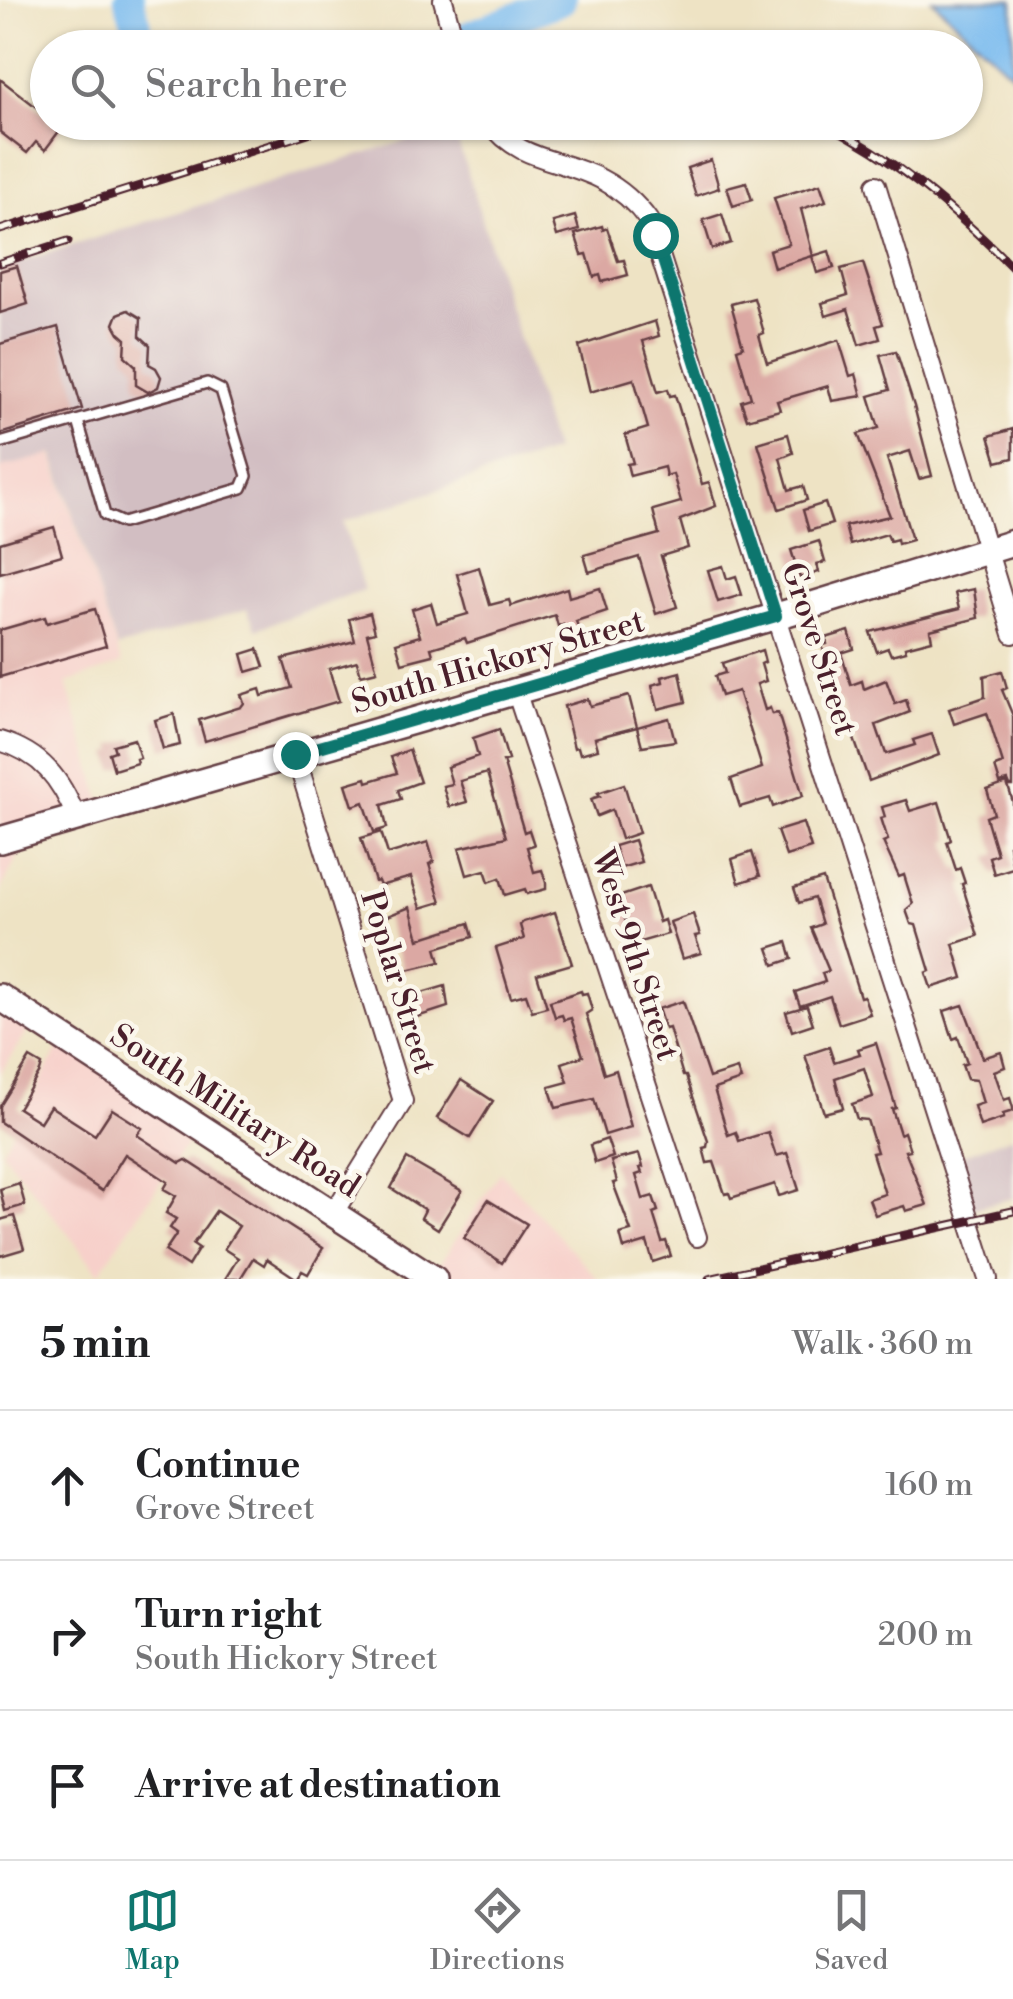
<!DOCTYPE html>
<meta charset="utf-8">
<style>
body{margin:0;font-family:"Libre Bodoni",serif;background:#f6f6f6;color:#202124}
.stop{position:absolute;width:30px;height:30px;margin:-22px;border:8px solid #0f766e;border-radius:50%;background:#fff}
.stop.end{background:#0f766e;border-color:#fff;box-shadow:0 2px 10px #0008}
.list{margin:0;padding:0;list-style:none}
h2{display:flex;justify-content:space-between;align-items:center;height:130px;margin:0;padding:0 40px;font-size:42px}
h2 small{font-size:32px;font-weight:400;color:#757577}
.list li{display:grid;grid-template-columns:65px 1fr auto;gap:30px;align-items:center;box-sizing:border-box;height:150px;padding:0 40px;border-top:2px solid #e0e0e0}
.list b{display:block;font-size:38px;white-space:nowrap}
.list p{margin:0;font-size:32px;white-space:nowrap;color:#757577}
.list em{font-size:32px;font-style:normal;color:#757577}
.icon{flex:none;width:55px;height:55px;fill:none;stroke:currentColor;stroke-width:2;stroke-linecap:round;stroke-linejoin:round}
.map{position:relative;flex:none;width:1013px;height:1279px;overflow:hidden}
.search{position:absolute;background:#fff;box-shadow:0 2px 8px #0004;left:30px;right:30px;top:30px;height:110px;display:flex;align-items:center;gap:25px;box-sizing:border-box;padding:0 35px;border-radius:55px;color:#757577;font-size:38px}
.sheet{height:580px;background:#fff}
nav{display:flex;justify-content:space-around;align-items:center;box-sizing:border-box;height:140px;border-top:2px solid #e0e0e0;background:#fff;font-size:28px;color:#757577}
nav a{display:grid;justify-items:center;gap:5px}
nav .on{color:#0f766e}
.map>svg:first-child{display:block}
.built{fill:#f7d0ca}
.industrial{fill:#d2bec2}
.water{fill:#7abbef;stroke:#626d8d;stroke-width:2.5}
.lines{fill:none;stroke-linecap:round;stroke-linejoin:round}
.river{stroke:#7abbef;stroke-width:30}
.building{fill:#dba8a3}
.lane-casing{stroke:#633c42;stroke-width:14}
.street-casing{stroke:#633c42;stroke-width:22}
.secondary-casing{stroke:#633c42;stroke-width:30}
.lane{stroke:#fff;stroke-width:9}
.street{stroke:#fff;stroke-width:18}
.secondary{stroke:#fff;stroke-width:25}
.rail-casing{stroke:#4a1f2b;stroke-width:9}
.rail{stroke:#fbf7ec;stroke-width:5;stroke-dasharray:15;stroke-linecap:butt}
.route{stroke:#0f766e;stroke-width:12}
.labels{text-anchor:middle;dominant-baseline:central;stroke-width:9;stroke-linejoin:round;paint-order:stroke}
.street-label{font-size:32px;fill:#4a1f2b;stroke:#fbf7ec}
</style>
<div class="map">
<svg width="1013" height="1279" viewBox="0 0 1013 1279">
<rect width="100%" height="100%" fill="#fbf7ec"/>
<filter id="ink" filterUnits="userSpaceOnUse"><feTurbulence type="fractalNoise" baseFrequency=".01" numOctaves="2"/><feDisplacementMap in="SourceGraphic" scale="20" xChannelSelector="R" yChannelSelector="G"/><feConvolveMatrix kernelMatrix="1 2 1 2 8 2 1 2 1" color-interpolation-filters="sRGB"/></filter>
<filter id="wash" filterUnits="userSpaceOnUse"><feTurbulence type="fractalNoise" baseFrequency=".0048" numOctaves="4" result="noise"/><feDisplacementMap in="SourceGraphic" scale="40" xChannelSelector="R" yChannelSelector="G"/><feGaussianBlur stdDeviation="2.25" result="paint"/><feColorMatrix in="noise" values="0 0 0 0 0 0 0 0 0 0 0 0 0 0 0 0 0 1.4 0 .05"/><feComposite in="paint" operator="in"/></filter>
<g filter="url(#wash)">
<rect width="100%" height="100%" fill="#eee3c4"/>
<g class="built">
<path d="M 52,454 L 122,664 L 67,683 L 104,809 L 31,831 L 0,891 L 0,468 Z"/>
<path d="M 0,997 L 35,1020 L 0,1074 Z"/>
<path d="M 64,1039 L 198,1127 L 99,1273 L 2,1151 Z"/>
<path d="M 500,1172 L 598,1279 L 431,1277 Z"/>
</g>
<g class="industrial">
<path d="M 453,126 L 554,451 L 343,522 L 364,590 L 256,629 L 247,609 L 117,648 L 53,454 L 0,468 L 0,268 Z"/>
<path d="M 1013,1136 L 1013,1198 L 966,1210 L 951,1159 Z"/>
</g>
<path class="water" d="M 932,0 L 1013,0 L 1013,75 Z"/>
<g class="lines">
<g class="river">
<path d="M 129,0 L 136,22 L 137,48"/>
<path d="M 438,48 L 561,0"/>
</g>
</g>
<g id="blocks">
<g class="building">
<path d="M 0,79 L 48,116 L 48,122 L 66,122 L 45,150 L 36,142 L 27,153 L 0,132 Z"/>
<path d="M 711,160 L 719,188 L 696,196 L 687,168 Z"/>
<path d="M 746,182 L 752,200 L 733,206 L 727,187 Z"/>
<path d="M 820,184 L 826,201 L 801,209 L 813,256 L 829,251 L 834,268 L 817,273 L 812,256 L 774,268 L 769,250 L 789,244 L 774,198 Z"/>
<path d="M 722,214 L 731,243 L 712,249 L 703,220 Z"/>
<path d="M 575,216 L 579,230 L 557,236 L 553,222 Z"/>
<path d="M 602,226 L 603,230 L 607,228 L 618,261 L 624,260 L 628,275 L 602,282 L 600,275 L 594,277 L 587,254 L 582,255 L 575,234 Z"/>
<path d="M 863,263 L 883,324 L 876,326 L 880,339 L 859,345 L 848,309 L 826,316 L 822,303 L 848,295 L 841,269 Z"/>
<path d="M 17,266 L 28,304 L 0,313 L 0,271 Z"/>
<path d="M 754,298 L 764,333 L 759,335 L 767,363 L 839,340 L 850,376 L 856,374 L 862,396 L 832,401 L 828,386 L 777,401 L 780,410 L 747,419 L 741,401 L 751,398 L 737,349 L 743,347 L 731,304 Z"/>
<path d="M 128,310 L 141,318 L 140,336 L 150,345 L 149,364 L 156,368 L 161,377 L 158,387 L 148,392 L 136,385 L 136,366 L 125,356 L 126,339 L 119,333 L 114,324 L 118,314 Z"/>
<path d="M 655,321 L 659,336 L 643,341 L 658,392 L 668,389 L 670,396 L 675,395 L 702,484 L 709,482 L 716,506 L 680,520 L 688,548 L 661,556 L 677,607 L 656,614 L 639,557 L 589,572 L 584,555 L 659,534 L 653,510 L 681,502 L 673,474 L 666,476 L 664,467 L 630,476 L 627,464 L 633,463 L 625,435 L 648,428 L 634,379 L 590,392 L 579,346 Z"/>
<path d="M 58,327 L 82,409 L 0,434 L 0,344 Z"/>
<path d="M 896,351 L 914,406 L 932,476 L 919,479 L 910,451 L 887,458 L 912,540 L 898,544 L 897,539 L 890,541 L 887,534 L 850,545 L 845,526 L 890,516 L 858,434 L 879,428 L 869,396 L 890,390 L 880,355 Z"/>
<path d="M 1013,429 L 1013,458 L 997,462 L 989,436 Z"/>
<path d="M 788,434 L 793,453 L 780,458 L 789,490 L 803,486 L 807,500 L 779,509 L 758,443 Z"/>
<path d="M 825,503 L 832,524 L 809,531 L 803,510 Z"/>
<path d="M 54,527 L 62,555 L 0,573 L 0,543 Z"/>
<path d="M 819,541 L 825,562 L 817,564 L 819,572 L 800,578 L 791,550 Z"/>
<path d="M 723,566 L 727,579 L 736,576 L 742,595 L 718,602 L 708,570 Z"/>
<path d="M 479,567 L 490,605 L 509,600 L 511,606 L 567,588 L 569,597 L 600,588 L 607,611 L 576,621 L 579,630 L 566,633 L 563,624 L 558,626 L 555,615 L 467,643 L 465,638 L 431,648 L 433,655 L 402,663 L 396,643 L 420,636 L 412,609 L 431,603 L 437,623 L 468,614 L 457,574 Z"/>
<path d="M 974,589 L 978,618 L 930,630 L 932,640 L 905,647 L 906,651 L 891,655 L 888,648 L 877,652 L 870,632 L 959,609 L 955,593 Z"/>
<path d="M 95,609 L 106,646 L 0,677 L 0,630 L 45,617 L 47,623 Z"/>
<path d="M 370,613 L 375,632 L 367,634 L 377,671 L 361,675 L 357,661 L 329,669 L 339,701 L 205,741 L 199,720 L 241,707 L 244,703 L 241,695 L 260,689 L 262,696 L 292,688 L 283,659 L 355,641 L 349,619 Z"/>
<path d="M 849,631 L 854,649 L 841,653 L 851,685 L 862,681 L 864,689 L 886,680 L 895,704 L 906,700 L 910,712 L 876,725 L 886,754 L 915,745 L 913,740 L 932,734 L 939,755 L 869,781 L 841,702 L 838,703 L 822,645 L 827,644 L 826,638 Z"/>
<path d="M 258,649 L 264,667 L 247,672 L 242,654 Z"/>
<path d="M 762,650 L 765,662 L 761,664 L 766,681 L 757,684 L 765,710 L 770,708 L 772,714 L 778,713 L 803,796 L 773,807 L 770,798 L 740,807 L 731,779 L 762,768 L 738,691 L 721,696 L 715,676 L 725,673 L 722,663 Z"/>
<path d="M 1002,671 L 1007,688 L 1002,690 L 1013,716 L 1013,786 L 1010,786 L 1008,781 L 1000,783 L 995,767 L 1003,764 L 987,713 L 954,724 L 949,709 L 985,697 L 984,676 Z"/>
<path d="M 680,672 L 686,702 L 658,709 L 652,685 L 663,682 L 662,677 Z"/>
<path d="M 629,696 L 637,727 L 595,738 L 598,749 L 580,754 L 578,747 L 574,748 L 564,706 L 588,699 L 590,706 Z"/>
<path d="M 174,714 L 180,745 L 163,749 L 155,720 Z"/>
<path d="M 669,718 L 675,741 L 642,746 L 637,727 Z"/>
<path d="M 499,729 L 508,760 L 503,761 L 524,832 L 529,830 L 534,845 L 527,847 L 534,872 L 542,870 L 546,883 L 546,889 L 527,894 L 525,889 L 505,895 L 500,878 L 489,882 L 485,870 L 467,875 L 459,848 L 506,837 L 487,773 L 460,781 L 467,802 L 449,807 L 443,786 L 452,784 L 447,767 L 478,756 L 473,738 Z"/>
<path d="M 134,739 L 140,758 L 136,759 L 137,763 L 114,770 L 109,753 L 115,751 L 113,745 Z"/>
<path d="M 409,750 L 420,782 L 398,790 L 401,799 L 382,805 L 387,828 L 374,832 L 364,802 L 353,806 L 346,784 L 366,778 L 367,782 L 397,773 L 391,757 Z"/>
<path d="M 1007,783 L 1013,802 L 1013,844 L 1009,845 L 1013,868 L 994,874 L 989,857 L 997,854 L 986,817 L 994,814 L 987,790 Z"/>
<path d="M 624,784 L 639,833 L 621,839 L 612,810 L 597,816 L 591,799 L 600,796 L 598,793 Z"/>
<path d="M 906,800 L 910,811 L 939,802 L 951,840 L 947,842 L 956,870 L 960,868 L 965,883 L 962,884 L 978,936 L 953,944 L 963,978 L 931,988 L 926,973 L 930,971 L 916,925 L 911,924 L 906,910 L 913,904 L 904,875 L 899,877 L 883,842 L 888,840 L 881,818 L 885,817 L 882,807 Z"/>
<path d="M 803,823 L 811,848 L 786,856 L 777,831 Z"/>
<path d="M 381,832 L 388,854 L 428,842 L 434,862 L 429,864 L 441,902 L 421,908 L 411,877 L 380,886 L 378,881 L 375,882 L 361,838 Z"/>
<path d="M 634,840 L 641,862 L 621,868 L 614,846 Z"/>
<path d="M 752,852 L 760,876 L 739,883 L 732,859 Z"/>
<path d="M 823,879 L 860,997 L 864,996 L 870,1014 L 839,1024 L 830,996 L 800,1006 L 795,992 L 825,982 L 822,973 L 829,971 L 811,928 L 822,924 L 814,898 L 799,903 L 794,888 Z"/>
<path d="M 648,887 L 659,922 L 664,920 L 668,934 L 633,944 L 620,903 L 623,901 L 621,896 Z"/>
<path d="M 410,907 L 419,939 L 469,923 L 473,937 L 436,948 L 440,962 L 403,971 L 385,917 Z"/>
<path d="M 555,912 L 572,964 L 537,974 L 547,1007 L 532,1011 L 526,994 L 511,998 L 496,948 L 524,939 L 520,925 L 523,922 Z"/>
<path d="M 693,914 L 700,935 L 695,936 L 701,953 L 682,959 L 670,922 Z"/>
<path d="M 787,942 L 792,959 L 774,965 L 768,948 Z"/>
<path d="M 445,986 L 448,1007 L 417,1017 L 411,996 Z"/>
<path d="M 581,991 L 582,994 L 587,993 L 592,1010 L 586,1014 L 604,1074 L 616,1070 L 631,1127 L 605,1135 L 594,1099 L 556,1108 L 549,1087 L 568,1082 L 562,1063 L 583,1056 L 571,1018 L 564,1020 L 562,1015 L 555,1017 L 550,1001 Z"/>
<path d="M 683,1001 L 709,1078 L 737,1069 L 741,1080 L 714,1089 L 728,1135 L 736,1132 L 739,1141 L 768,1132 L 776,1156 L 787,1153 L 799,1190 L 779,1196 L 775,1184 L 731,1198 L 729,1193 L 725,1194 L 714,1162 L 707,1163 L 703,1148 L 707,1147 L 708,1141 L 686,1076 L 683,1076 L 669,1028 L 665,1029 L 658,1009 Z"/>
<path d="M 963,1005 L 983,1058 L 1001,1052 L 1005,1067 L 994,1071 L 1004,1100 L 1010,1098 L 1013,1108 L 1013,1111 L 1003,1114 L 1004,1118 L 980,1126 L 974,1106 L 983,1103 L 976,1080 L 967,1079 L 962,1065 L 967,1063 L 958,1037 L 953,1039 L 944,1011 Z"/>
<path d="M 807,1006 L 813,1024 L 792,1031 L 786,1012 Z"/>
<path d="M 876,1043 L 896,1108 L 892,1109 L 900,1134 L 904,1132 L 910,1150 L 905,1151 L 927,1205 L 906,1211 L 904,1206 L 875,1215 L 869,1199 L 885,1194 L 872,1153 L 877,1152 L 867,1120 L 857,1119 L 852,1104 L 873,1097 L 864,1068 L 835,1078 L 843,1108 L 824,1113 L 805,1055 L 829,1047 L 834,1062 L 860,1054 L 858,1049 Z"/>
<path d="M 30,1058 L 42,1065 L 40,1072 L 18,1108 L 40,1122 L 50,1106 L 95,1135 L 112,1109 L 142,1128 L 137,1135 L 180,1163 L 186,1160 L 323,1248 L 308,1274 L 302,1271 L 297,1279 L 267,1259 L 264,1265 L 253,1258 L 240,1279 L 225,1279 L 238,1258 L 224,1249 L 239,1226 L 216,1211 L 193,1244 L 199,1248 L 188,1266 L 165,1251 L 177,1233 L 170,1228 L 176,1219 L 166,1213 L 176,1196 L 164,1189 L 168,1182 L 125,1154 L 102,1191 L 0,1122 L 0,1106 Z"/>
<path d="M 461,1080 L 493,1101 L 470,1138 L 437,1118 Z"/>
<path d="M 607,1139 L 613,1157 L 595,1163 L 590,1145 Z"/>
<path d="M 639,1154 L 643,1167 L 640,1168 L 642,1173 L 636,1175 L 643,1199 L 653,1196 L 658,1211 L 653,1213 L 662,1242 L 666,1241 L 671,1256 L 653,1262 L 647,1242 L 624,1249 L 620,1234 L 631,1231 L 613,1183 L 617,1182 L 611,1161 Z"/>
<path d="M 407,1159 L 462,1191 L 438,1229 L 421,1218 L 425,1210 L 391,1188 Z"/>
<path d="M 19,1183 L 25,1205 L 5,1211 L 0,1189 Z"/>
<path d="M 488,1200 L 527,1224 L 502,1263 L 464,1238 Z"/>
<path d="M 14,1216 L 24,1249 L 0,1256 L 0,1220 Z"/>
</g>
</g>
</g>
<g filter="url(#ink)">
<use href="#blocks" fill-opacity="0" stroke="#633c42" stroke-width="2.5"/>
<g class="lines">
<g class="lane-casing">
<path id="lane" d="M 0,443 L 207,383 L 221,390 L 247,476 L 242,488 L 123,523 L 105,515 L 78,421"/>
</g>
<g class="street-casing">
<g id="street">
<path d="M 443,0 L 456,48"/>
<path d="M 490,122 C 517,161 563,159 601,179 C 620,189 637,204 649,221 L 988,1279"/>
<path d="M 876,185 L 1013,634"/>
<path d="M 516,691 L 697,1237"/>
<path d="M 0,741 C 41,753 61,779 76,817"/>
<path d="M 295,754 L 403,1101 L 333,1214"/>
</g>
</g>
<g class="secondary-casing">
<g id="secondary">
<path d="M 0,840 L 777,616 L 1013,543"/>
<path d="M 0,997 L 434,1279"/>
</g>
</g>
<use href="#lane" class="lane"/>
<use href="#street" class="street"/>
<use href="#secondary" class="secondary"/>
<g class="rail-casing">
<g id="rail">
<path d="M 822,122 C 895,158 956,211 1013,268"/>
<path d="M 0,230 L 343,122"/>
<path d="M 0,263 L 68,241"/>
<path d="M 709,1279 L 1013,1211"/>
</g>
</g>
<use href="#rail" class="rail"/>
</g>
</g>
<g class="lines" filter="url(#ink)">
<path class="route" d="M 295,754 L 776,616 L 655,235"/>
</g>
<g class="labels">
<g class="street-label">
<text transform="translate(819 649) rotate(72)">Grove Street</text>
<text transform="translate(498 662) rotate(-16)">South Hickory Street</text>
<text transform="translate(635 955) rotate(72)">West 9th Street</text>
<text transform="translate(398 982) rotate(73)">Poplar Street</text>
<text transform="translate(235 1111) rotate(33)">South Military Road</text>
</g>
</g>
</svg>
<div class="stop" style="left:655px;top:235px"></div>
<div class="stop end" style="left:295px;top:754px"></div>
<div class="search"><svg class="icon" aria-label="search" viewBox="0 0 24 24"><circle cx="10" cy="10" r="6"/><path d="M15 15l6 6"/></svg>Search here</div>
</div>
<section class="sheet">
<h2>5 min<small>Walk · 360 m</small></h2>
<ul class="list">
<li><svg class="icon" aria-label="ahead" viewBox="0 0 24 24"><path d="M12 20V5M6 11l6-6 6 6"/></svg><div><b>Continue</b><p>Grove Street</p></div><em>160 m</em></li>
<li><svg class="icon" aria-label="right" viewBox="0 0 24 24"><path d="M7 20v-9h11M14 6l5 5-5 5"/></svg><div><b>Turn right</b><p>South Hickory Street</p></div><em>200 m</em></li>
<li><svg class="icon" aria-label="arrive" viewBox="0 0 24 24"><path d="M6 21V4h12l-3 4 3 4H6"/></svg><div><b>Arrive at destination</b></div></li>
</ul>
</section>
<nav>
<a class="on"><svg class="icon" aria-label="map" viewBox="0 0 24 24"><path d="M3 6l6-2 6 2 6-2v14l-6 2-6-2-6 2zM9 4v14M15 6v14"/></svg>Map</a>
<a><svg class="icon" aria-label="directions" viewBox="0 0 24 24"><path d="M12 3l9 9-9 9-9-9zM9 14v-3h6M13 9l2 2-2 2"/></svg>Directions</a>
<a><svg class="icon" aria-label="saved" viewBox="0 0 24 24"><path d="M7 4h10v16l-5-4-5 4z"/></svg>Saved</a>
</nav>
